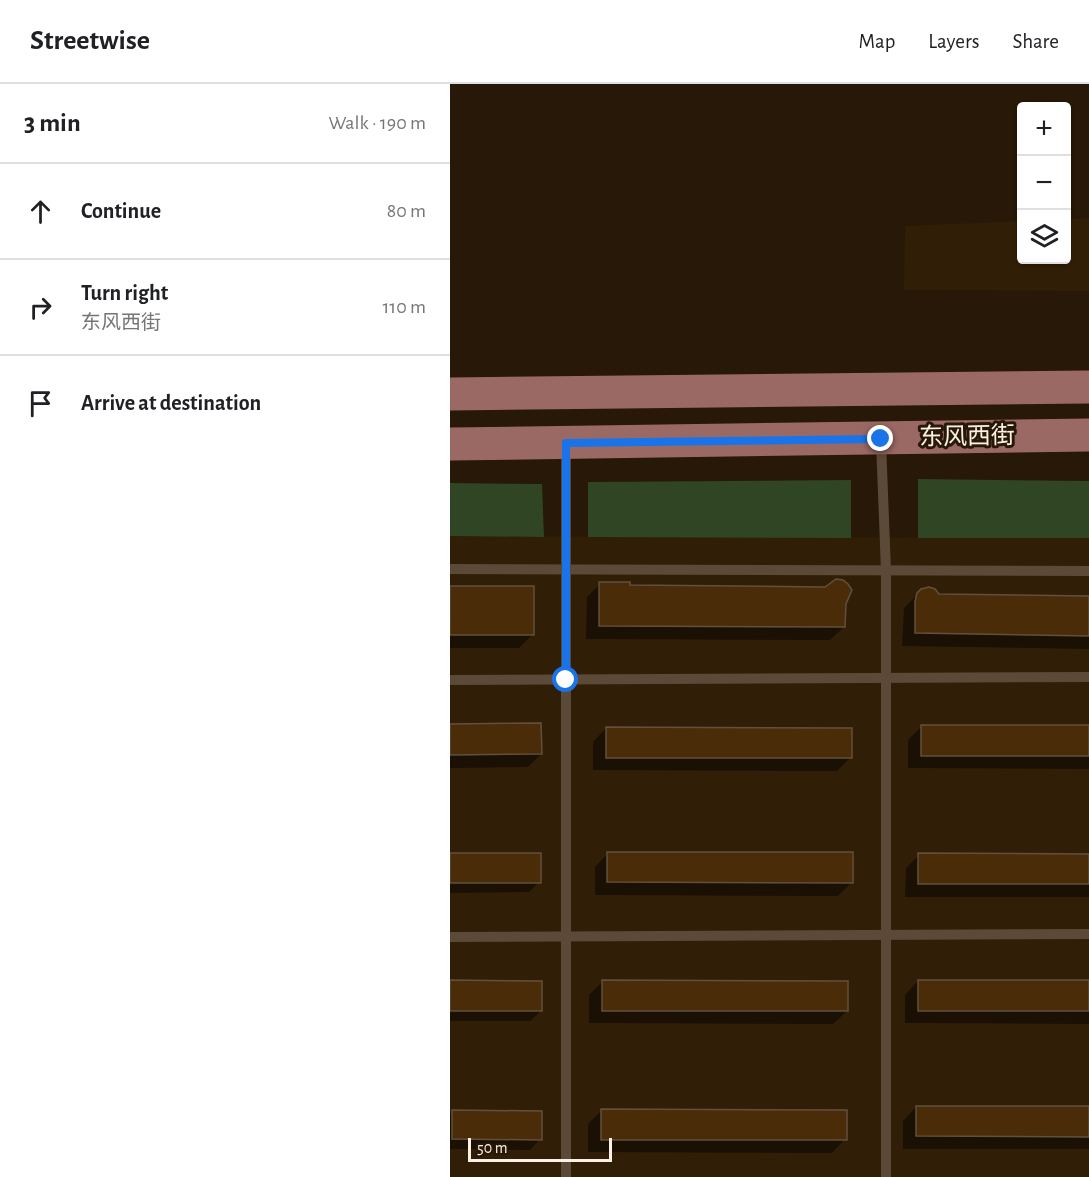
<!DOCTYPE html>
<meta charset="utf-8">
<style>
body{margin:0;font-family:"Alegreya Sans","Noto Sans SC",sans-serif;background:#f2f2f2;color:#202124}
.controls{position:absolute;right:18px;top:18px;display:grid;overflow:hidden;border-radius:6px;box-shadow:0 2px 4px #0004}
.controls button{width:54px;height:54px;display:grid;place-items:center;padding:0;border:0;border-bottom:2px solid #e0e0e0;background:#fff;color:#202124;font:30px sans-serif}
.scale{position:absolute;left:18px;bottom:15px;width:144px;box-sizing:border-box;padding-left:6px;border:3px solid #fbf1e6;border-top:0;font-size:16px;line-height:21px;white-space:nowrap;color:#fbf1e6;-webkit-text-stroke:4px #271807;paint-order:stroke}
.stop{position:absolute;width:18px;height:18px;margin:-14px;border:4px solid #1a73e8;border-radius:50%;background:#fff}
.stop.end{background:#1a73e8;border-color:#fff;box-shadow:0 2px 6px #0008}
.list{margin:0;padding:0;list-style:none}
h2{display:flex;justify-content:space-between;align-items:center;height:78px;margin:0;padding:0 24px;font-size:26px}
h2 small{font-size:20px;font-weight:400;color:#757577}
.list li{display:grid;grid-template-columns:39px 1fr auto;gap:18px;align-items:center;box-sizing:border-box;height:96px;padding:0 24px;border-top:2px solid #e0e0e0}
.list b{display:block;font-size:22px;white-space:nowrap}
.list p{margin:0;font-size:20px;white-space:nowrap;color:#757577}
.list em{font-size:20px;font-style:normal;color:#757577}
.icon{flex:none;width:33px;height:33px;fill:none;stroke:currentColor;stroke-width:2;stroke-linecap:round;stroke-linejoin:round}
.map{position:relative;flex:none;width:639px;height:1093px;overflow:hidden}
header{display:flex;align-items:center;gap:36px;box-sizing:border-box;height:84px;padding:0 30px;background:#fff;border-bottom:2px solid #e0e0e0}
header strong{font-size:28px}
nav{display:flex;gap:33px;margin-inline-start:auto;font-size:21px}
main{display:flex}
aside{flex:1;background:#fff}
.map>svg:first-child{display:block}
.built{fill:#311e07}
.green{fill:#2f4524}
.shadow{fill:#0007}
.building{fill:#4a2d08;stroke:#62503e;stroke-width:1.5}
.lines{fill:none;stroke-linecap:round;stroke-linejoin:round}
.lane{stroke:#5b4a38;stroke-width:10}
.primary{stroke:#9b6963;stroke-width:33}
.route{stroke:#1a73e8;stroke-width:8}
.labels{text-anchor:middle;dominant-baseline:central;stroke-width:6;stroke-linejoin:round;paint-order:stroke}
.street-label{font-size:24px;fill:#fbf1e6;stroke:#271807}
</style>
<header>
<strong>Streetwise</strong>
<nav><a>Map</a><a>Layers</a><a>Share</a></nav>
</header>
<main>
<aside>
<h2>3 min<small>Walk · 190 m</small></h2>
<ul class="list">
<li><svg class="icon" aria-label="ahead" viewBox="0 0 24 24"><path d="M12 20V5M6 11l6-6 6 6"/></svg><div><b>Continue</b></div><em>80 m</em></li>
<li><svg class="icon" aria-label="right" viewBox="0 0 24 24"><path d="M7 20v-9h11M14 6l5 5-5 5"/></svg><div><b>Turn right</b><p>东风西街</p></div><em>110 m</em></li>
<li><svg class="icon" aria-label="arrive" viewBox="0 0 24 24"><path d="M6 21V4h12l-3 4 3 4H6"/></svg><div><b>Arrive at destination</b></div></li>
</ul>
</aside>
<div class="map">
<svg width="639" height="1093" viewBox="0 0 639 1093">
<rect width="100%" height="100%" fill="#271807"/>
<g class="built">
<path d="M 639,134 L 639,207 L 454,206 L 455,142 L 571,137 L 572,176 L 616,176 L 617,135 Z"/>
<path d="M 0,452 L 639,454 L 639,1093 L 0,1093 Z"/>
</g>
<g class="green">
<path d="M 468,395 L 639,397 L 639,454 L 468,454 Z"/>
<path d="M 401,396 L 401,454 L 138,453 L 138,398 Z"/>
<path d="M 0,399 L 92,400 L 94,453 L 0,452 Z"/>
</g>
<g class="shadow">
<path d="M 150,500 L 179,503 L 376,505 L 395,520 L 394,543 L 380,556 L 136,555 L 137,513 Z"/>
<path d="M 0,503 L 82,551 L 69,564 L 0,564 Z"/>
<path d="M 472,506 L 488,511 L 639,514 L 639,565 L 452,562 L 454,524 Z"/>
<path d="M 0,641 L 91,670 L 78,683 L 0,684 Z"/>
<path d="M 472,642 L 639,643 L 639,685 L 458,684 L 458,656 Z"/>
<path d="M 156,644 L 400,674 L 387,687 L 143,686 L 143,658 Z"/>
<path d="M 158,769 L 402,798 L 388,812 L 145,811 L 145,783 Z"/>
<path d="M 0,770 L 89,798 L 79,808 L 0,809 Z"/>
<path d="M 469,771 L 639,771 L 639,813 L 455,813 L 456,784 Z"/>
<path d="M 0,897 L 91,927 L 80,937 L 0,937 Z"/>
<path d="M 153,897 L 397,927 L 383,940 L 139,939 L 139,911 Z"/>
<path d="M 468,897 L 639,898 L 639,940 L 455,939 L 455,911 Z"/>
<path d="M 466,1023 L 639,1023 L 639,1065 L 453,1065 L 453,1037 Z"/>
<path d="M 152,1026 L 395,1055 L 382,1069 L 138,1068 L 138,1040 Z"/>
<path d="M 3,1027 L 90,1055 L 80,1066 L 0,1065 L 0,1030 Z"/>
</g>
<g class="building">
<path d="M 386,495 L 393,496 L 398,500 L 402,506 L 396,520 L 395,543 L 149,542 L 149,498 L 180,498 L 180,501 L 375,503 Z"/>
<rect x="0" y="502" width="84" height="49"/>
<path d="M 479,503 L 485,505 L 489,510 L 639,512 L 639,552 L 465,549 L 465,517 L 467,509 L 471,505 Z"/>
<path d="M 91,639 L 92,670 L 0,671 L 0,640 Z"/>
<rect x="471" y="641" width="168" height="31"/>
<path d="M 156,643 L 402,644 L 402,674 L 156,674 Z"/>
<path d="M 157,768 L 403,768 L 403,799 L 157,798 Z"/>
<rect x="0" y="769" width="91" height="30"/>
<path d="M 468,769 L 639,770 L 639,800 L 468,800 Z"/>
<path d="M 0,896 L 92,897 L 92,927 L 0,927 Z"/>
<path d="M 152,896 L 398,897 L 398,927 L 152,927 Z"/>
<rect x="468" y="896" width="171" height="31"/>
<path d="M 466,1022 L 639,1022 L 639,1053 L 466,1052 Z"/>
<path d="M 151,1025 L 397,1026 L 397,1056 L 151,1056 Z"/>
<path d="M 2,1026 L 92,1027 L 92,1056 L 2,1055 Z"/>
</g>
<g class="lines">
<g class="lane">
<path d="M 431,358 L 436,487 L 436,1093"/>
<path d="M 116,361 L 116,1093"/>
<path d="M 0,485 L 639,487"/>
<path d="M 0,596 L 639,593"/>
<path d="M 0,853 L 639,850"/>
</g>
<g class="primary">
<path d="M 0,310 L 639,303"/>
<path d="M 0,360 L 639,351"/>
</g>
</g>
<g class="lines">
<path class="route" d="M 116,596 L 116,359 L 431,355"/>
</g>
<g class="labels">
<g class="street-label">
<text transform="translate(517 353) rotate(-1)">东风西街</text>
</g>
</g>
</svg>
<div class="controls">
<button>+</button>
<button>−</button>
<button><svg class="icon" aria-label="layers" viewBox="0 0 24 24"><path d="M12 4l9 5-9 5-9-5zM3 14l9 5 9-5"/></svg></button>
</div>
<div class="scale">50 m</div>
<div class="stop" style="left:116px;top:596px"></div>
<div class="stop end" style="left:431px;top:355px"></div>
</div>
</main>
